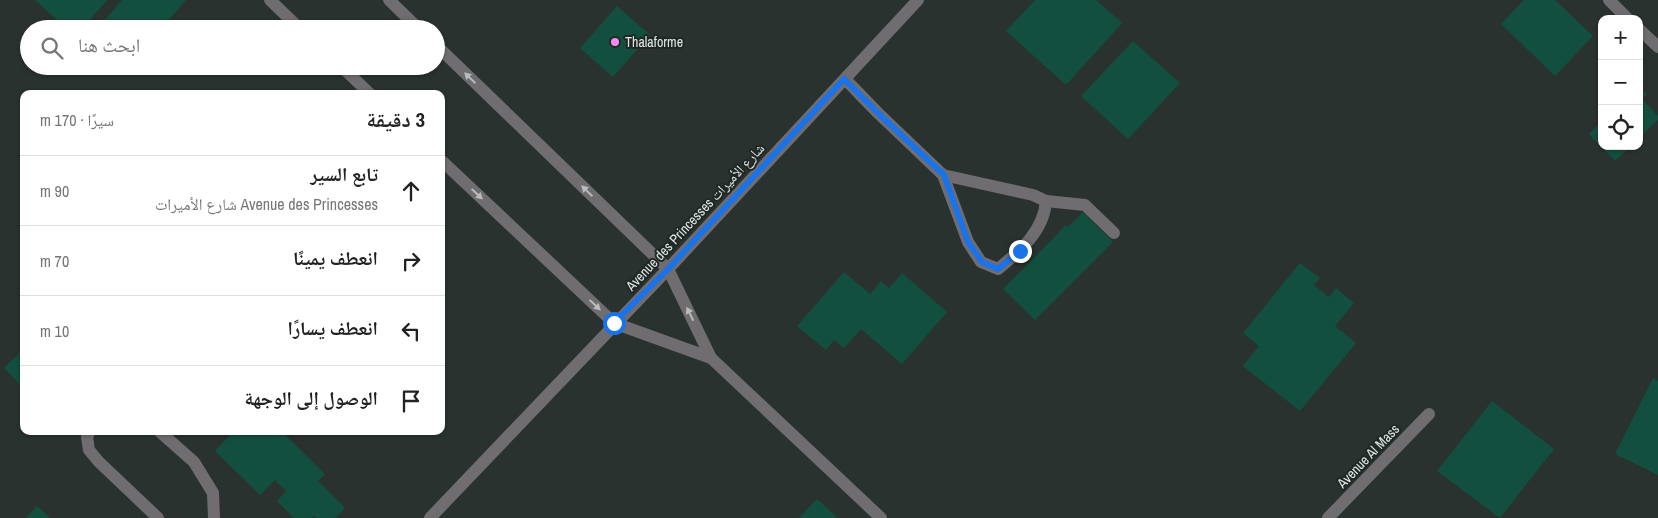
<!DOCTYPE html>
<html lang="ar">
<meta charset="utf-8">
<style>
body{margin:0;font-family:"Archivo Narrow","Noto Naskh Arabic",sans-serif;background:#f2f2f2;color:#222;direction:rtl}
.controls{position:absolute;right:15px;top:15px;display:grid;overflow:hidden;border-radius:10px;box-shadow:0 1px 4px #0004}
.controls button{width:45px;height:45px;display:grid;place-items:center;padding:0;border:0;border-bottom:1px solid #e0e0e0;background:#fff;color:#222;font:25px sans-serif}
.stop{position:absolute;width:15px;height:15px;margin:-11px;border:4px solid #1a73e8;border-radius:50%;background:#fff}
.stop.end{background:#1a73e8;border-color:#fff;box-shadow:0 1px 5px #0008}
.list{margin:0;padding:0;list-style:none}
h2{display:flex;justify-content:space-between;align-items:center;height:65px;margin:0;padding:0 20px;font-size:21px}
h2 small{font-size:16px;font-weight:400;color:#767676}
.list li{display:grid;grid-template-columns:32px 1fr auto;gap:15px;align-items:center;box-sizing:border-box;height:70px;padding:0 20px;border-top:1px solid #e0e0e0}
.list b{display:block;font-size:19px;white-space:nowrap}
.list p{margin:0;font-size:16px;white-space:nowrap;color:#767676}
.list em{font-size:16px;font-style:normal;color:#767676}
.icon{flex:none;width:28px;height:28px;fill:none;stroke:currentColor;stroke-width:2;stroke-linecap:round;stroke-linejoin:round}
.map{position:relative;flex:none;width:1658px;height:518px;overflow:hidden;direction:ltr}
.search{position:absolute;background:#fff;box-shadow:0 1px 4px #0004;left:20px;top:20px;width:425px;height:55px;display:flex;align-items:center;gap:12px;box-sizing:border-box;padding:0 18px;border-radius:28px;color:#767676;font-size:19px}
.panel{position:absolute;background:#fff;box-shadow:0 1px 4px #0004;left:20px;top:90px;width:425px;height:345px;border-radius:10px;direction:rtl}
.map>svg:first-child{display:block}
.building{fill:#134f3e}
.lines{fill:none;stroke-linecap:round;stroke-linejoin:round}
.service{stroke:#706d70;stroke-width:12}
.minor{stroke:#706d70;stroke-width:12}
.tertiary{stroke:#706d70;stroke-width:12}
.oneway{fill:#b9bcbc}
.route{stroke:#1a73e8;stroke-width:6}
.poi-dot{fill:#f38af2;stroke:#202825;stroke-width:2}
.labels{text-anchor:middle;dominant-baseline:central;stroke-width:4;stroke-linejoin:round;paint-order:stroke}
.poi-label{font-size:14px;fill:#e1e7e5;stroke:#202825;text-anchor:start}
.street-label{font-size:14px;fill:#e1e7e5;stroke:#202825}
</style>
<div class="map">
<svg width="1658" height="518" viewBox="0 0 1658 518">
<rect width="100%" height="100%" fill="#29322f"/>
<g class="building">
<path d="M 35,0 L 107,0 L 82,29 L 67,29 Z"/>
<path d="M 122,0 L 186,0 L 161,29 L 154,29 L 144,20 L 136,29 L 97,29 Z"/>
<path d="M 1035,0 L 1096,0 L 1122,23 L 1066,85 L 1006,31 Z"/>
<path d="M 1524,0 L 1555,0 L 1593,36 L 1555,76 L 1501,24 Z"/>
<path d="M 617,6 L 650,35 L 613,77 L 580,48 Z"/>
<path d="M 1133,41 L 1180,83 L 1128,139 L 1081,96 Z"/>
<path d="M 1639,86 L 1647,94 L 1642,99 L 1658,116 L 1658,120 L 1639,138 Z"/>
<path d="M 1602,121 L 1602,146 L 1631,146 L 1615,161 L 1589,134 Z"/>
<path d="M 1083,212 L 1113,242 L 1035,320 L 1003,289 L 1066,225 L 1068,227 Z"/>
<path d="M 1300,263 L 1320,278 L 1314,285 L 1329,297 L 1336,288 L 1354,303 L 1335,326 L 1356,343 L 1300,411 L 1243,366 L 1259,346 L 1243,333 Z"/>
<path d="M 844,272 L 870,294 L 881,281 L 889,288 L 902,273 L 947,312 L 902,364 L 861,329 L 844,348 L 834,340 L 826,350 L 797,326 Z"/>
<path d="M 24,349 L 24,389 L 4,368 Z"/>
<path d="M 1653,378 L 1658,381 L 1658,475 L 1615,454 Z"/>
<path d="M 1492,401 L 1554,449 L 1500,518 L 1437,471 Z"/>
<path d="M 234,431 L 281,431 L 325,474 L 318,481 L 345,508 L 335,518 L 316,518 L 314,516 L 311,518 L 294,518 L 277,501 L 286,491 L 275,480 L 260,495 L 215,451 Z"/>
<path d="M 817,499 L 838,518 L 799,518 Z"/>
<path d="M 37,506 L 50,518 L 26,518 Z"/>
</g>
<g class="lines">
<g class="service">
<path d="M 845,79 L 878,113 L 943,175 L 1033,195 L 1046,201 L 1085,205 L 1114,233"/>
<path d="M 943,175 L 968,242 L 981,262 L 998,269 C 1020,251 1044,231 1046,201"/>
<path d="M 90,431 L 87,437 L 89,450 L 99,462 L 158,518"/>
<path d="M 159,431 L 194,462 L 213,493 L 214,518"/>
</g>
<g class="minor">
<path d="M 1609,0 L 1628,19"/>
<path d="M 1639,29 L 1658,47"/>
<path d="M 430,518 L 668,269 L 918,0"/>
<path d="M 1328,518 L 1429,414"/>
</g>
<g class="tertiary">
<path d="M 270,0 L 300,29"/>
<path d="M 389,0 L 419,29"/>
<path d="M 436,45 L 668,269 L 711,358 L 881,518"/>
<path d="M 341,66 L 370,94"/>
<path d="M 441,160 L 614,323 L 711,358"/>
</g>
</g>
<defs><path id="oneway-solid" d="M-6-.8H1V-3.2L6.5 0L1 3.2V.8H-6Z" transform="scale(1.25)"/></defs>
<g class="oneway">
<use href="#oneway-solid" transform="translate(470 78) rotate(-136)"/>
<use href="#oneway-solid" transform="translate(587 191) rotate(-136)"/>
<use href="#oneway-solid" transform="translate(477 194) rotate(43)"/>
<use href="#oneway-solid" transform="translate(595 305) rotate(43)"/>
<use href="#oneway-solid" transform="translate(690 314) rotate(-116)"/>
</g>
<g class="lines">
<path class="route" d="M 614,323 L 668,269 L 844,79 L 878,113 L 944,175 L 968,242 L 982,262 L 998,269 L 1020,251"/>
</g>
<circle class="poi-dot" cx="615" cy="42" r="5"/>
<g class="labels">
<g class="poi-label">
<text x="625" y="42">Thalaforme</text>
</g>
<g class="street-label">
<text transform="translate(695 217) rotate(-47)">Avenue des Princesses شارع الأميرات</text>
<text transform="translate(1368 456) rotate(-46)">Avenue Al Mass</text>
</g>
</g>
</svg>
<div class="controls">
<button>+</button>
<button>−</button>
<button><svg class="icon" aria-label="locate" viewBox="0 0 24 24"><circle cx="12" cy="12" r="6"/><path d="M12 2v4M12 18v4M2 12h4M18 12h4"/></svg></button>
</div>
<div class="stop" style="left:614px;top:323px"></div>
<div class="stop end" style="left:1020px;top:251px"></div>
<div class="search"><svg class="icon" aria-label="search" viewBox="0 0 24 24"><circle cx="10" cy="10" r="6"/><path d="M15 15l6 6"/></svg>ابحث هنا</div>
<section class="panel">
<h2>3 دقيقة<small>سيرًا · 170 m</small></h2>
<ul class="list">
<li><svg class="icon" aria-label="ahead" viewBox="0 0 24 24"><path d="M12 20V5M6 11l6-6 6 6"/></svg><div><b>تابع السير</b><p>Avenue des Princesses شارع الأميرات</p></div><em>90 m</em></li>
<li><svg class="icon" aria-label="right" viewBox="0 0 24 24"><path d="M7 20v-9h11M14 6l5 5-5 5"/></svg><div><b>انعطف يمينًا</b></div><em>70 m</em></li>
<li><svg class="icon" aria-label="left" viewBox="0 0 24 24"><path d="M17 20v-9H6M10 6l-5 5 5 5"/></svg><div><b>انعطف يسارًا</b></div><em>10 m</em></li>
<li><svg class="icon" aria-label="arrive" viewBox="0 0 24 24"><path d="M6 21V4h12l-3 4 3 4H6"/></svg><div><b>الوصول إلى الوجهة</b></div></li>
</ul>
</section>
</div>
